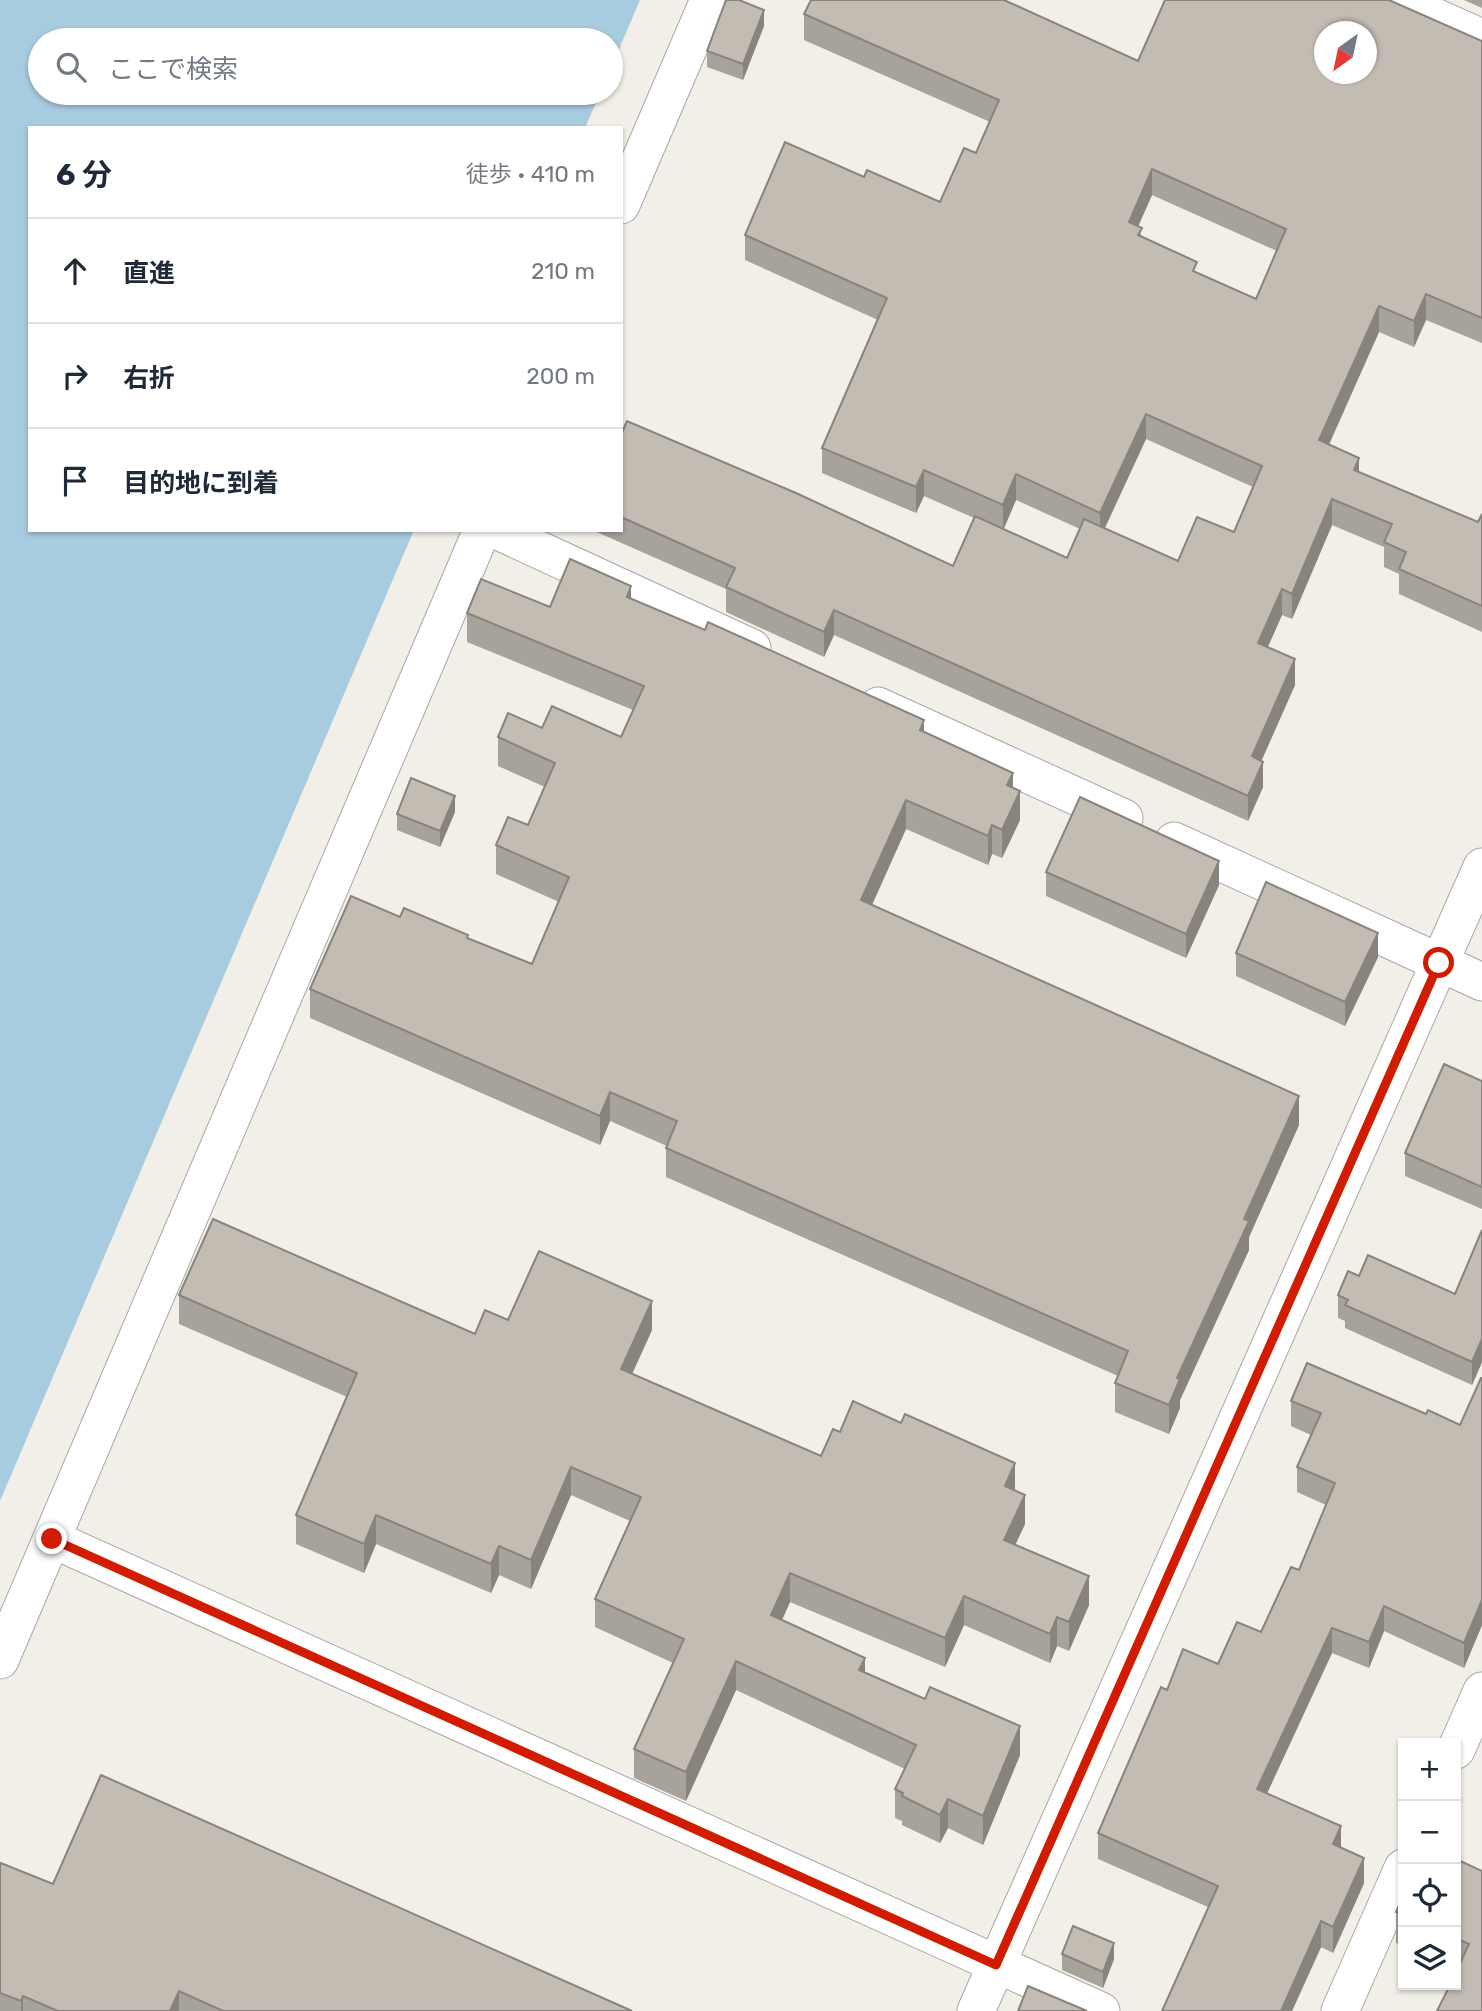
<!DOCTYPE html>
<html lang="ja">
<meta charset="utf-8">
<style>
body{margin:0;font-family:Rubik,"Noto Sans JP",sans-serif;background:#f2f2f3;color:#1f2937}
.controls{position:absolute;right:21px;bottom:21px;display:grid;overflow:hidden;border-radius:0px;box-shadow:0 2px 5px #0004}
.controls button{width:63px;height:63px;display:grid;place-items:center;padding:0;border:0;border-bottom:2px solid #e0e1e3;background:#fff;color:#1f2937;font:35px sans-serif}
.compass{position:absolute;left:1314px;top:21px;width:63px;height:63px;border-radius:50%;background:#fff;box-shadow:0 2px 5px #0004;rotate:213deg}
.stop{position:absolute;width:21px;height:21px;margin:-16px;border:5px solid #d21c00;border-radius:50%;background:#fff}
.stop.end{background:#d21c00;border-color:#fff;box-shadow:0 2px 7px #0008}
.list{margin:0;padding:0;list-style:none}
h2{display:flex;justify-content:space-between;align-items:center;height:91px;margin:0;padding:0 28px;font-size:30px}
h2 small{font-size:23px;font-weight:400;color:#747a83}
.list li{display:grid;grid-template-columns:46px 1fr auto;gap:21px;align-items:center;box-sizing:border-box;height:105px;padding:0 28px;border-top:2px solid #e0e1e3}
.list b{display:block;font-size:26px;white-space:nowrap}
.list em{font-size:23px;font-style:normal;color:#747a83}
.icon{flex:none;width:38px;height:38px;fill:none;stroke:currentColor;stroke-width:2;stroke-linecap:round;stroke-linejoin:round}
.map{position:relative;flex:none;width:1482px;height:2011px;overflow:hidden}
.search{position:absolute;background:#fff;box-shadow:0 2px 5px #0004;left:28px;top:28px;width:595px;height:77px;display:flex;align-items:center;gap:18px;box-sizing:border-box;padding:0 24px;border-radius:38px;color:#747a83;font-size:26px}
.panel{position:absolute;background:#fff;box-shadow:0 2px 5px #0004;left:28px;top:126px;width:595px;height:406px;border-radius:0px}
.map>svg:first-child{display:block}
.water{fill:#a7cbdf}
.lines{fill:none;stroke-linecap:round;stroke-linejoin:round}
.minor-casing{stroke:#a8a8a8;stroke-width:39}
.minor{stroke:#fff;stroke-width:37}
.wall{fill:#a7a29a;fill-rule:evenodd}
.shaded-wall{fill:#88847d}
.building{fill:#c2bcb3;stroke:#88847d;stroke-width:2;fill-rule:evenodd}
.route{stroke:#d21c00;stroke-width:9}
</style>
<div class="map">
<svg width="1482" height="2011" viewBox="0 0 1482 2011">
<rect width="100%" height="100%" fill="#f1efe7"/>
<path class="water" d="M 0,0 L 640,0 L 611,68 L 611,40 L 40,40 L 40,93 L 600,93 L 585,128 L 30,128 L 30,530 L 414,530 L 0,1501 Z"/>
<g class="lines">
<g class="minor-casing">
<g id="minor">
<path d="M 1397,0 L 1482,38"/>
<path d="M 621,205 L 709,0"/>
<path d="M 496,530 L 752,648"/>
<path d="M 878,706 L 1124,818"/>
<path d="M 1174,841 L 1482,982"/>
<path d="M 52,1539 L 1101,2011"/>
<path d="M 0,1660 L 482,530"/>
<path d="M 1456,1750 L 1482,1691"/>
<path d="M 976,2011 L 1482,867"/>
<path d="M 1340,2011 L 1403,1868"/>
</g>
</g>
<use href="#minor" class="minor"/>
</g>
<g class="wall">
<path d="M 1464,0 L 1482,0 L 1482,8 Z"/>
<path d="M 804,14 L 1138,61 L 1482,41 L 1482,343 L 1426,320 L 1414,347 L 1379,332 L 1329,445 L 1359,472 L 1478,522 L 1482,514 L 1482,632 L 1399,594 L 1399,574 L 1384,567 L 1384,547 L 1332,525 L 1292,619 L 1282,615 L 1268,647 L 1295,685 L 1261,761 L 1263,787 L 1248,821 L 834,635 L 824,657 L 726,612 L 726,589 L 592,530 L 621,530 L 621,435 L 953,566 L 974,518 L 924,496 L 916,513 L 822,473 L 822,448 L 878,320 L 745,260 L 745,235 L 864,177 L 940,202 L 976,153 L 990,122 L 804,40 ZM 1152,195 L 1277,251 L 1256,299 L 1197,273 L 1142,237 L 1138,226 ZM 1146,439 L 1253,487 L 1234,532 L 1178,561 L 1105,528 ZM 1016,500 L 1080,529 L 1067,558 L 1003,529 Z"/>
<path d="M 764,26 L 743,80 L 707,67 L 707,51 Z"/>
<path d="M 631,598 L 924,732 L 1013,788 L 1020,820 L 1002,858 L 992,854 L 988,865 L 906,829 L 872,905 L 1299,1125 L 1249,1237 L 1249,1250 L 1180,1400 L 1180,1408 L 1169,1434 L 1115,1412 L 1115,1383 L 1118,1376 L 666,1177 L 666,1148 L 667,1146 L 610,1121 L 600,1145 L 310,1018 L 310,989 L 400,917 L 468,939 L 532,964 L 559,902 L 496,874 L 496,845 L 528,825 L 545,787 L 498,766 L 498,737 L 542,728 L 621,737 L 633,710 L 467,642 L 467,613 L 550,607 Z"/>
<path d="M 455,812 L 440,847 L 397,830 L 397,814 Z"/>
<path d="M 1046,872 L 1219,885 L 1186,958 L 1046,896 Z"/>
<path d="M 1236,953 L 1378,957 L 1345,1026 L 1236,976 Z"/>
<path d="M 1482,1081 L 1482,1209 L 1405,1176 L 1405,1153 Z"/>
<path d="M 1482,1230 L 1482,1362 L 1472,1385 L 1345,1328 L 1345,1321 L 1338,1318 L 1338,1295 L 1359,1276 L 1455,1294 Z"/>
<path d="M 179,1295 L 475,1334 L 508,1320 L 652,1330 L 632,1374 L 821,1456 L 840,1432 L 1015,1491 L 1025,1524 L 1015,1545 L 1089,1605 L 1069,1651 L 1057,1646 L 1050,1663 L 964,1625 L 945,1667 L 790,1602 L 782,1620 L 865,1673 L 1020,1755 L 983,1845 L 948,1828 L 940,1843 L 902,1825 L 902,1821 L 895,1818 L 895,1789 L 905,1769 L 736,1690 L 686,1801 L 634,1778 L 634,1749 L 673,1663 L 595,1627 L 595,1599 L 630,1521 L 571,1495 L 531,1589 L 499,1575 L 491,1593 L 376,1544 L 364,1573 L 296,1544 L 296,1515 L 347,1397 L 179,1324 Z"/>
<path d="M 1482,1378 L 1482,1625 L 1464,1668 L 1384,1631 L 1369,1668 L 1332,1653 L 1267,1793 L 1341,1848 L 1364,1883 L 1333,1953 L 1321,1947 L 1292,2011 L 1162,2011 L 1208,1907 L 1098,1859 L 1098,1833 L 1167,1690 L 1218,1664 L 1261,1632 L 1299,1570 L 1326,1505 L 1297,1492 L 1297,1467 L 1311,1435 L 1291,1426 L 1291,1401 L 1426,1414 L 1460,1425 Z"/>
<path d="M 1456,1859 L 1482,2011 L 1456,1969 Z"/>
<path d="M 0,1866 L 53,1884 L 632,2011 L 0,2011 Z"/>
<path d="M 1403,1896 L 1403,1946 L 1396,1943 L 1396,1912 Z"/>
<path d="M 1062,1954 L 1114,1959 L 1103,1988 L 1062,1970 Z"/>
</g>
<g class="shaded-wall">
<path d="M 764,10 L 764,26 L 743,80 L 743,64 Z"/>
<path d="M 1152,169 L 1152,195 L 1129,247 L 1129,222 Z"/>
<path d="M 1426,294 L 1426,320 L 1414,347 L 1414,321 Z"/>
<path d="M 1379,306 L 1379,332 L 1319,466 L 1319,440 Z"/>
<path d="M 1146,414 L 1146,439 L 1100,538 L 1100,513 Z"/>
<path d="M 1359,458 L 1359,484 L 1354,470 Z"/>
<path d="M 924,470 L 924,496 L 916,513 L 916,487 Z"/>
<path d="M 1016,474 L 1016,500 L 1003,531 L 1003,505 Z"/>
<path d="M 1332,499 L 1332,525 L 1292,619 L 1292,594 Z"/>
<path d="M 631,586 L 631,615 L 627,597 Z"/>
<path d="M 1282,589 L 1282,615 L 1258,668 L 1258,643 Z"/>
<path d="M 834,610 L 834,635 L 824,657 L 824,632 Z"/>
<path d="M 1295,659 L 1295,685 L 1252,782 L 1252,756 Z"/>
<path d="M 924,720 L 924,749 L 920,730 Z"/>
<path d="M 1263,762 L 1263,787 L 1248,821 L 1248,796 Z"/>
<path d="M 1013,773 L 1013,801 L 1007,785 Z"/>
<path d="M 1020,791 L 1020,820 L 1002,858 L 1002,830 Z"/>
<path d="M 455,796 L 455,812 L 440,847 L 440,831 Z"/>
<path d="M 906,800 L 906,829 L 861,929 L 861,900 Z"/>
<path d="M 992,825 L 992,854 L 988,865 L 988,836 Z"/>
<path d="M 1219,861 L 1219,885 L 1186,958 L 1186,934 Z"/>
<path d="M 1378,933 L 1378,957 L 1345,1026 L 1345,1002 Z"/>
<path d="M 610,1092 L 610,1121 L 600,1145 L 600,1116 Z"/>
<path d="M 1299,1096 L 1299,1125 L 1249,1237 L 1249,1250 L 1180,1400 L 1180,1408 L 1169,1434 L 1169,1405 L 1177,1378 L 1244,1219 Z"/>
<path d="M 652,1301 L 652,1330 L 621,1398 L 621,1369 Z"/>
<path d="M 1482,1339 L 1482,1362 L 1472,1385 L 1472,1362 Z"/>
<path d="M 1015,1463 L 1015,1492 L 1005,1486 Z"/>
<path d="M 571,1467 L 571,1495 L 531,1589 L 531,1560 Z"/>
<path d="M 1025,1495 L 1025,1524 L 1004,1569 L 1004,1540 Z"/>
<path d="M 376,1515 L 376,1544 L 364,1573 L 364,1544 Z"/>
<path d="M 499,1546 L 499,1575 L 491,1593 L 491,1564 Z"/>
<path d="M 790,1573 L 790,1602 L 771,1644 L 771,1615 Z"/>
<path d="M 1089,1576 L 1089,1605 L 1069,1651 L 1069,1622 Z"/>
<path d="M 964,1596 L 964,1625 L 945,1667 L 945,1638 Z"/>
<path d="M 1482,1600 L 1482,1625 L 1464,1668 L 1464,1643 Z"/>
<path d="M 1384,1606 L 1384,1631 L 1369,1668 L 1369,1642 Z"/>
<path d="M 1057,1617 L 1057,1646 L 1050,1663 L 1050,1634 Z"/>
<path d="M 1332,1628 L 1332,1653 L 1257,1815 L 1257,1789 Z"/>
<path d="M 865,1658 L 865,1686 L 859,1670 Z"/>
<path d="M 736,1661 L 736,1690 L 686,1801 L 686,1772 Z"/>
<path d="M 1020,1726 L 1020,1755 L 983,1845 L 983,1816 Z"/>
<path d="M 948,1799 L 948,1828 L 940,1843 L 940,1815 Z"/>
<path d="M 1341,1826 L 1341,1851 L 1333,1844 Z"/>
<path d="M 1364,1858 L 1364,1883 L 1333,1953 L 1333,1927 Z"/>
<path d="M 1321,1921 L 1321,1947 L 1292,2011 L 1281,2011 Z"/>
<path d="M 1114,1943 L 1114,1959 L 1103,1988 L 1103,1972 Z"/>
<path d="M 179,1991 L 179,2011 L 170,2011 Z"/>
<path d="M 23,1996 L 23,2011 L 21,2011 L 21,2001 Z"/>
</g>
<g class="building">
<path d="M 726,0 L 739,0 L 764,10 L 743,64 L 707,51 Z"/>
<path d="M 811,0 L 1004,0 L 1138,61 L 1165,0 L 1389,0 L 1482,41 L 1482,318 L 1426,294 L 1414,321 L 1379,306 L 1319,440 L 1359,458 L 1354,470 L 1478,522 L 1482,514 L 1482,606 L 1399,569 L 1406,552 L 1384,542 L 1392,524 L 1332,499 L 1292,594 L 1282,589 L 1258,643 L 1295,659 L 1252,756 L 1263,762 L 1248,796 L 834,610 L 824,632 L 726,587 L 735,568 L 621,517 L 621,435 L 627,421 L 796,493 L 953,566 L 975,516 L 1067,558 L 1084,519 L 1178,561 L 1197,517 L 1234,532 L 1262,466 L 1146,414 L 1100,513 L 1016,474 L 1003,505 L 924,470 L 916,487 L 822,448 L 887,298 L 745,235 L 785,142 L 864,177 L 867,170 L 940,202 L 964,148 L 976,153 L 999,100 L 804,14 ZM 1325,32 L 1367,32 L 1367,74 L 1325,74 ZM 1152,169 L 1286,229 L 1256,299 L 1193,271 L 1197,262 L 1138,235 L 1142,228 L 1129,222 Z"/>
<path d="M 570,559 L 631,586 L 627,597 L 705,630 L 708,622 L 924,720 L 920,730 L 1013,773 L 1007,785 L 1020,791 L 1002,830 L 992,825 L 988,836 L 906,800 L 861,900 L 1299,1096 L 1244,1219 L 1249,1221 L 1177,1378 L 1180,1379 L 1169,1405 L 1115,1383 L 1128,1351 L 666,1148 L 677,1121 L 610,1092 L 600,1116 L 310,989 L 351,896 L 400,917 L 404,908 L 468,935 L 467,938 L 532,964 L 569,877 L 496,845 L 508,817 L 528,825 L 555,763 L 498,737 L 508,713 L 542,728 L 552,706 L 621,737 L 644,686 L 467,613 L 481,579 L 550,607 Z"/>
<path d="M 411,778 L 455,796 L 440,831 L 397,814 Z"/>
<path d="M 1080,797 L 1219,861 L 1186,934 L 1046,872 Z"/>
<path d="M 1266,882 L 1378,933 L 1345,1002 L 1236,953 Z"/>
<path d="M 1444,1064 L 1482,1081 L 1482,1187 L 1405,1153 Z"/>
<path d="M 213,1219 L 475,1334 L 485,1310 L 508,1320 L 539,1251 L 652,1301 L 621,1369 L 821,1456 L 833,1429 L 840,1432 L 853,1401 L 901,1423 L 905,1414 L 1015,1463 L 1005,1486 L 1025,1495 L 1004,1540 L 1089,1576 L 1069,1622 L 1057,1617 L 1050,1634 L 964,1596 L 945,1638 L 790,1573 L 771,1615 L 865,1658 L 859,1670 L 925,1699 L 930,1687 L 1020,1726 L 983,1816 L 948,1799 L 940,1815 L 902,1796 L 903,1793 L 895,1789 L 916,1745 L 736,1661 L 686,1772 L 634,1749 L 684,1639 L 595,1599 L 641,1497 L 571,1467 L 531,1560 L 499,1546 L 491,1564 L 376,1515 L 364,1544 L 296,1515 L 357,1373 L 179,1295 Z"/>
<path d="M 1482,1230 L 1482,1339 L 1472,1362 L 1345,1305 L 1348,1300 L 1338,1295 L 1348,1271 L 1359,1276 L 1368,1255 L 1455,1294 Z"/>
<path d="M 1307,1363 L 1426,1414 L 1428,1410 L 1460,1425 L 1481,1378 L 1482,1378 L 1482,1600 L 1464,1643 L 1384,1606 L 1369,1642 L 1332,1628 L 1257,1789 L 1341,1826 L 1333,1844 L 1364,1858 L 1333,1927 L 1321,1921 L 1281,2011 L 1162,2011 L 1218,1886 L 1098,1833 L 1161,1687 L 1167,1690 L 1183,1649 L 1218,1664 L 1237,1622 L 1261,1632 L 1291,1567 L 1299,1570 L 1335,1483 L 1297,1467 L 1321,1413 L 1291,1401 Z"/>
<path d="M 101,1775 L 632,2011 L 223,2011 L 179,1991 L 170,2011 L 58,2011 L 23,1996 L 21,2001 L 0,1993 L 0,1866 L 1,1863 L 53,1884 Z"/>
<path d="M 1456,1859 L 1482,1871 L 1482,2011 L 1437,2011 L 1450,1985 L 1456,1985 L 1456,1972 L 1469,1944 L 1456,1938 Z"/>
<path d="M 1403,1896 L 1403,1915 L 1396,1912 Z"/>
<path d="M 1073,1926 L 1114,1943 L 1103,1972 L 1062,1954 Z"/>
<path d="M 1028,1986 L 1087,2011 L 1018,2011 Z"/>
</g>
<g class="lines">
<path class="route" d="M 52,1539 L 996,1965 L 1439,963"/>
</g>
</svg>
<div class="controls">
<button>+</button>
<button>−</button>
<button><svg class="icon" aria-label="locate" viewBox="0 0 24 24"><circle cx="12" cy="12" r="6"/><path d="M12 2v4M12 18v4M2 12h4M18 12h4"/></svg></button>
<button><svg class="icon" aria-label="layers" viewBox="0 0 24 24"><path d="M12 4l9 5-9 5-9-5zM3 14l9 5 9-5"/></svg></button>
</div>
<svg class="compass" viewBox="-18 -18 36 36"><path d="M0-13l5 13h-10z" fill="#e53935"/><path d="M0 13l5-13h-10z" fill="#747a83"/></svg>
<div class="stop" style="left:1439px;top:963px"></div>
<div class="stop end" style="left:52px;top:1539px"></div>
<div class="search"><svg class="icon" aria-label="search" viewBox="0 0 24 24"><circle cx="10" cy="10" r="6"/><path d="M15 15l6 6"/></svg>ここで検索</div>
<section class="panel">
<h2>6 分<small>徒歩 · 410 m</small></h2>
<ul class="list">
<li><svg class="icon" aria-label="ahead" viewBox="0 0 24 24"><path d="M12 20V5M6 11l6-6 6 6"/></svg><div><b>直進</b></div><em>210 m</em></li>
<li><svg class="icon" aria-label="right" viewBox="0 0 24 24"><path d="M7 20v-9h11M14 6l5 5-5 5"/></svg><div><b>右折</b></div><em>200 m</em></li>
<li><svg class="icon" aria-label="arrive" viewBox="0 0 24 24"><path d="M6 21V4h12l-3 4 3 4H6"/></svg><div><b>目的地に到着</b></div></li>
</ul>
</section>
</div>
